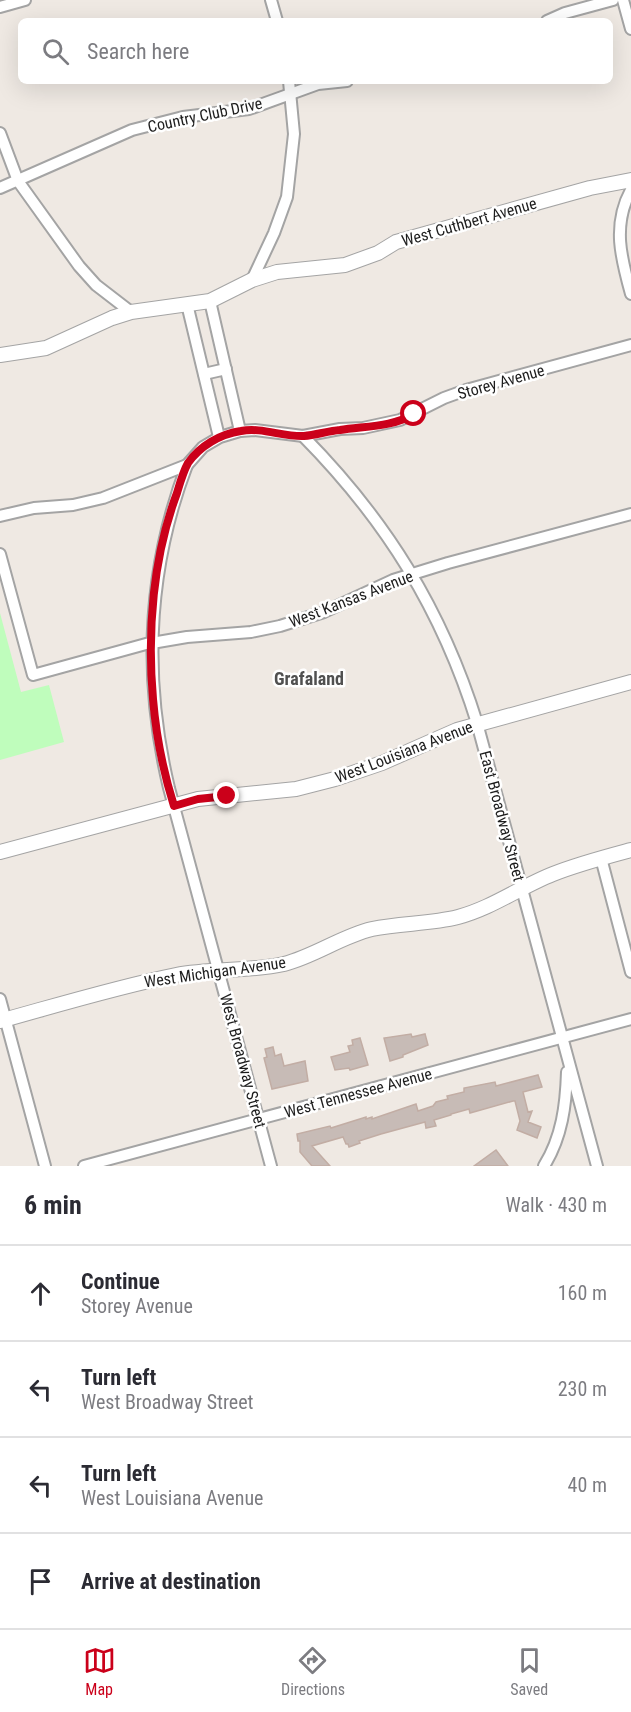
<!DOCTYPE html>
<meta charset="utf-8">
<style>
body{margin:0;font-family:"Roboto Condensed",sans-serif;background:#f2f2f3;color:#2b2b33}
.stop{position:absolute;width:18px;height:18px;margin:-14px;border:4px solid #cb001a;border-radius:50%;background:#fff}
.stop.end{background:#cb001a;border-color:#fff;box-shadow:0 2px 6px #0008}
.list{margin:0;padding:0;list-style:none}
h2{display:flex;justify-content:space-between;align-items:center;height:78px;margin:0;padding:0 24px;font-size:26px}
h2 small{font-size:20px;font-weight:400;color:#7c7c81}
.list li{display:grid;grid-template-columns:39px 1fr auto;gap:18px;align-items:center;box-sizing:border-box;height:96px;padding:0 24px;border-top:2px solid #e1e1e2}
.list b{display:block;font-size:22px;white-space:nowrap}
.list p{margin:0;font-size:20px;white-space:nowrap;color:#7c7c81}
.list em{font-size:20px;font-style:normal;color:#7c7c81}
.icon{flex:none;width:33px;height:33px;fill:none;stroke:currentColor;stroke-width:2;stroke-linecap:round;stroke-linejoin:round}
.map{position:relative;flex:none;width:631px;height:1166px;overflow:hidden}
.search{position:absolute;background:#fff;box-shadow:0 6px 24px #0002;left:18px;right:18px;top:18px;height:66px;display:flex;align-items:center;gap:15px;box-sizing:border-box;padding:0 21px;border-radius:9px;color:#7c7c81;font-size:22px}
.sheet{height:462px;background:#fff}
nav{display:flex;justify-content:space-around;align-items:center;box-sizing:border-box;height:84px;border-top:2px solid #e1e1e2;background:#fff;font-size:16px;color:#7c7c81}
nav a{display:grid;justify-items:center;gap:3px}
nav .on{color:#cb001a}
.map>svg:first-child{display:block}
.park{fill:#bffdbc}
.building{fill:#c7bbb6;stroke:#c2ada4;stroke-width:1.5}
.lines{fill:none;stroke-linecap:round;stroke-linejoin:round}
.minor-casing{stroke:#a4a4a4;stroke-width:14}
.tertiary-casing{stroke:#a4a4a4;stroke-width:16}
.minor{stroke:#fff;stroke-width:10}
.tertiary{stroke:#fff;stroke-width:14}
.route{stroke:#cb001a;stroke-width:8}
.labels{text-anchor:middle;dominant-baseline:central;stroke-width:5;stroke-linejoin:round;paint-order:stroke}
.street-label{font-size:16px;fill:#1d1d1d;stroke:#fff}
.neighbourhood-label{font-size:18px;font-weight:bold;fill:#505050;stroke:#fff}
</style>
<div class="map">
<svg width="631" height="1166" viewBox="0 0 631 1166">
<rect width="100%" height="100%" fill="#efe9e3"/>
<path class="park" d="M 0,613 L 21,692 L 49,685 L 64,742 L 0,760 Z"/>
<g class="building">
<path d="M 411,1034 L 412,1037 L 425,1034 L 428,1045 L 403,1055 L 403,1057 L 390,1061 L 384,1038 Z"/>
<path d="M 360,1038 L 368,1065 L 350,1070 L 349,1068 L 335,1070 L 331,1057 L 350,1052 L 348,1046 L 353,1045 L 352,1040 Z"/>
<path d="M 273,1047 L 275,1056 L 281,1054 L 284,1066 L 305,1061 L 308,1081 L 272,1089 L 264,1058 L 267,1057 L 265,1049 Z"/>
<path d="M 538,1075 L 542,1087 L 523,1092 L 528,1112 L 532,1111 L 528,1122 L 541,1127 L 537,1138 L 517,1130 L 520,1121 L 515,1101 L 513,1101 L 470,1113 L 469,1109 L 451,1114 L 451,1115 L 434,1120 L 436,1126 L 426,1128 L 425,1122 L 381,1134 L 359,1141 L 360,1143 L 349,1147 L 348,1144 L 346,1144 L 343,1137 L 312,1146 L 330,1166 L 312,1166 L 300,1152 L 300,1141 L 298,1141 L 297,1134 L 330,1126 L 331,1128 L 366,1117 L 366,1119 L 372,1117 L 372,1119 L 416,1104 L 418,1111 L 433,1106 L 436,1102 L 448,1099 L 447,1096 L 464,1092 L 464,1088 L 495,1082 L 496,1086 Z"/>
<path d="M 496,1150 L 508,1166 L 474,1166 Z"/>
</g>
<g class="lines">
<g class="minor-casing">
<g id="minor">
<path d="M 271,0 L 277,21"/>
<path d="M 623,0 L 631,29"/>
<path d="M 0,7 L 25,0"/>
<path d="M 547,21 L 565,13 L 613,0"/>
<path d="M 0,133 L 18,181 L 79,266 L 96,285 L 131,312"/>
<path d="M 0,188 L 132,130 L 183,117 L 249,109 L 318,84 L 347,81"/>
<path d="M 631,190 C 612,225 621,258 631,294"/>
<path d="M 252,280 L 274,233 L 287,197 L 294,134 L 289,81"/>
<path d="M 210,301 L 240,431"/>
<path d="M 187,304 L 219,437"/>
<path d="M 204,374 L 226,369"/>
<path d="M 303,436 C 386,520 442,610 477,723 L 597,1166"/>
<path d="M 187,465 C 147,570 143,679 169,788 L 271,1166"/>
<path d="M 0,516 L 34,508 L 73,505 L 103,498 L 187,465 L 203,447 L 220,437 L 240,431 L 255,430 L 303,436 L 340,429 L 363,428 L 400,420 L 444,398 L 466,390 L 631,345"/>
<path d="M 0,554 L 33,675 L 146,644 L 187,637 L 251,632 L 280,626 L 324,612 L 393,580 L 448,563 L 631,514"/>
<path d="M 601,858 L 631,972"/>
<path d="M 0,999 L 45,1166"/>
<path d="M 84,1166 L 631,1019"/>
<path d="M 544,1166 C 562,1137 566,1105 567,1072"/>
</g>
</g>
<g class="tertiary-casing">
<g id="tertiary">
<path d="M 0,355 L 46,348 L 112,318 L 131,312 L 210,301 L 252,280 L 277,272 L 345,265 L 378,253 L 396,242 L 590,188 L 631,180"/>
<path d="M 0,852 L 198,799 L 296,789 L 335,779 L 382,763 L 457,730 L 631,682"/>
<path d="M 0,1021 C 58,1005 117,987 176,975 C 211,968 248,972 284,964 C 315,956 342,936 372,929 C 401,923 430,924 458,917 C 492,908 520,887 553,874 C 578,864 605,857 631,850"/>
</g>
</g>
<use href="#minor" class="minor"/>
<use href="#tertiary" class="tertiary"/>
</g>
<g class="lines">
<path class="route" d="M 227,796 L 198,799 L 174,806 C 163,771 156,735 153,699 C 147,631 153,557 177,493 C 180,483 183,472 188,463 C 200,446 220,434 241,431 C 262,427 283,437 304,436 C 316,435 328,431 340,430 C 364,426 393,427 414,414"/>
</g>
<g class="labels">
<g class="street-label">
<text transform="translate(205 115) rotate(-12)">Country Club Drive</text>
<text transform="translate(469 222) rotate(-16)">West Cuthbert Avenue</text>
<text transform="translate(501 382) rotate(-16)">Storey Avenue</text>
<text transform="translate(351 599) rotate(-21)">West Kansas Avenue</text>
<text transform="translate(404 752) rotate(-21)">West Louisiana Avenue</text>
<text transform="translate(502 816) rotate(75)">East Broadway Street</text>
<text transform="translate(215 972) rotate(-8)">West Michigan Avenue</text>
<text transform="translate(243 1061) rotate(75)">West Broadway Street</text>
<text transform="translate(358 1093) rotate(-15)">West Tennessee Avenue</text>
</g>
<g class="neighbourhood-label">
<text x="309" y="678">Grafaland</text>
</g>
</g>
</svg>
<div class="stop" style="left:414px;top:414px"></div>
<div class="stop end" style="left:227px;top:796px"></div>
<div class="search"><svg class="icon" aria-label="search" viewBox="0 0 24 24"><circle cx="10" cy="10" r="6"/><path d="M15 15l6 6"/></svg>Search here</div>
</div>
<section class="sheet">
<h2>6 min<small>Walk · 430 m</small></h2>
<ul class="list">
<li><svg class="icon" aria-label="ahead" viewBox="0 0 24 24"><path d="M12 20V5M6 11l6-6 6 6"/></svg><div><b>Continue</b><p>Storey Avenue</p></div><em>160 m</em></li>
<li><svg class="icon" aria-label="left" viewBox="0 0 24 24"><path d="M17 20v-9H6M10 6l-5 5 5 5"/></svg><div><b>Turn left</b><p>West Broadway Street</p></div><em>230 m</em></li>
<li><svg class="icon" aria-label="left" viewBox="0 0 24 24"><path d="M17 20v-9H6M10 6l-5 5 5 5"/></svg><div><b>Turn left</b><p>West Louisiana Avenue</p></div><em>40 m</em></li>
<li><svg class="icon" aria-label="arrive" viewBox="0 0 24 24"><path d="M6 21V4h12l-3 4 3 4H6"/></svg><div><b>Arrive at destination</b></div></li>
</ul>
</section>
<nav>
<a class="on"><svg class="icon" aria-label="map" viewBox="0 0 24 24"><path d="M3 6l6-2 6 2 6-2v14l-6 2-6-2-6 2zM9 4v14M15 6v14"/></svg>Map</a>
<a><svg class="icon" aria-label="directions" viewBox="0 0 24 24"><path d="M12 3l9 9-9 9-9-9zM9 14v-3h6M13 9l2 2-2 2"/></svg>Directions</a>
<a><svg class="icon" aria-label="saved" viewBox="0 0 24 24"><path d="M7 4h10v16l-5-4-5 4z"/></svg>Saved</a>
</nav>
